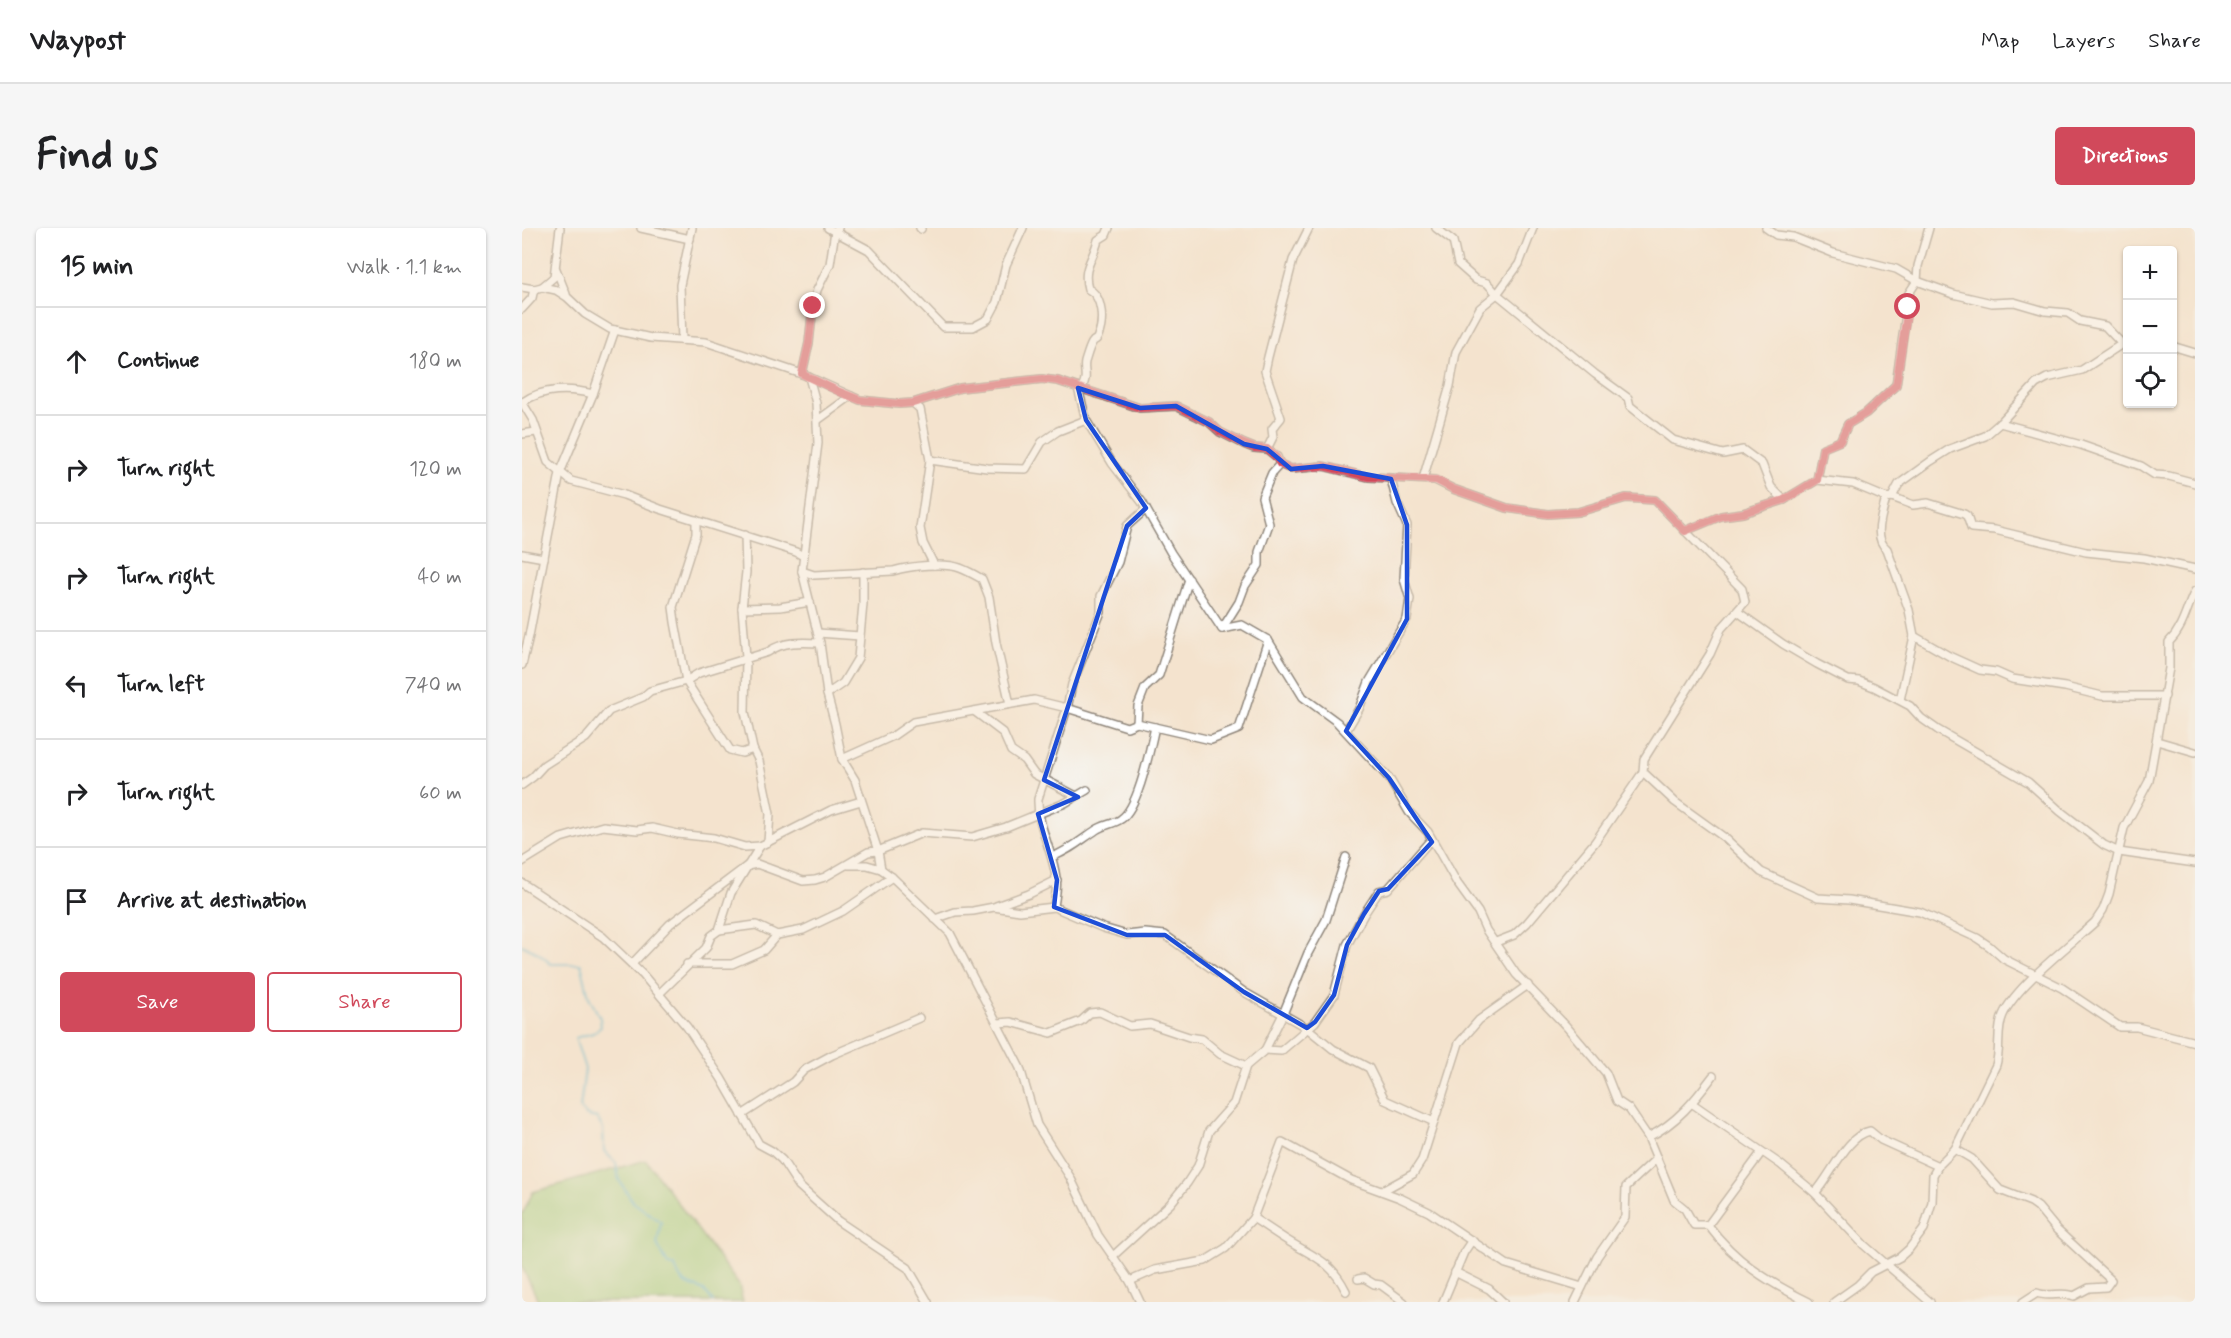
<!DOCTYPE html>
<meta charset="utf-8">
<style>
body{margin:0;font-family:Mynerve,sans-serif;background:#f6f6f6;color:#202124}
.controls{position:absolute;right:18px;top:18px;display:grid;overflow:hidden;border-radius:6px;box-shadow:0 2px 4px #0004}
.controls button{width:54px;height:54px;display:grid;place-items:center;padding:0;border:0;border-bottom:2px solid #e0e0e0;background:#fff;color:#202124;font:30px sans-serif}
.stop{position:absolute;width:18px;height:18px;margin:-14px;border:4px solid #d1495b;border-radius:50%;background:#fff}
.stop.end{background:#d1495b;border-color:#fff;box-shadow:0 2px 6px #0008}
.list{margin:0;padding:0;list-style:none}
h2{display:flex;justify-content:space-between;align-items:center;height:78px;margin:0;padding:0 24px;font-size:26px}
h2 small{font-size:20px;font-weight:400;color:#757577}
.list li{display:grid;grid-template-columns:39px 1fr auto;gap:18px;align-items:center;box-sizing:border-box;height:108px;padding:0 24px;border-top:2px solid #e0e0e0}
.list b{display:block;font-size:22px;white-space:nowrap}
.list em{font-size:20px;font-style:normal;color:#757577}
.actions{display:flex;gap:12px;padding:18px 24px}
.actions a{flex:1;padding:14px 0;border:2px solid #d1495b;border-radius:6px;text-align:center;font-size:21px;color:#d1495b}
.actions .main{background:#d1495b;color:#fff}
.icon{flex:none;width:33px;height:33px;fill:none;stroke:currentColor;stroke-width:2;stroke-linecap:round;stroke-linejoin:round}
.map{position:relative;flex:none;width:1673px;height:1074px;overflow:hidden;border-radius:6px}
header{display:flex;align-items:center;gap:36px;box-sizing:border-box;height:84px;padding:0 30px;background:#fff;border-bottom:2px solid #e0e0e0}
header strong{font-size:28px}
nav{display:flex;gap:33px;margin-inline-start:auto;font-size:21px}
.intro{display:flex;align-items:center;justify-content:space-between;box-sizing:border-box;height:144px;padding:0 36px}
h1{margin:0;font-size:42px}
.button{padding:15px 27px;border-radius:6px;background:#d1495b;color:#fff;font-size:21px;font-weight:700}
main{display:flex;gap:36px;padding:0 36px}
aside{flex:1;background:#fff;border-radius:6px;box-shadow:0 2px 4px #0004}
.map>svg:first-child{display:block}
.green{fill:#9ecf7e;stroke:#647d54;stroke-width:1.5}
.lines{fill:none;stroke-linecap:round;stroke-linejoin:round}
.stream{stroke:#4cb0cb;stroke-width:2}
.minor-casing{stroke:#90877c;stroke-width:10}
.minor{stroke:#fff;stroke-width:7}
.route{stroke:#d1495b;stroke-width:8}
.marked{fill:none;stroke:#1d4ed8;stroke-width:4.5;stroke-linejoin:round}
</style>
<header>
<strong>Waypost</strong>
<nav><a>Map</a><a>Layers</a><a>Share</a></nav>
</header>
<div class="intro"><h1>Find us</h1><a class="button">Directions</a></div>
<main>
<aside>
<h2>15 min<small>Walk · 1.1 km</small></h2>
<ul class="list">
<li><svg class="icon" aria-label="ahead" viewBox="0 0 24 24"><path d="M12 20V5M6 11l6-6 6 6"/></svg><div><b>Continue</b></div><em>180 m</em></li>
<li><svg class="icon" aria-label="right" viewBox="0 0 24 24"><path d="M7 20v-9h11M14 6l5 5-5 5"/></svg><div><b>Turn right</b></div><em>120 m</em></li>
<li><svg class="icon" aria-label="right" viewBox="0 0 24 24"><path d="M7 20v-9h11M14 6l5 5-5 5"/></svg><div><b>Turn right</b></div><em>40 m</em></li>
<li><svg class="icon" aria-label="left" viewBox="0 0 24 24"><path d="M17 20v-9H6M10 6l-5 5 5 5"/></svg><div><b>Turn left</b></div><em>740 m</em></li>
<li><svg class="icon" aria-label="right" viewBox="0 0 24 24"><path d="M7 20v-9h11M14 6l5 5-5 5"/></svg><div><b>Turn right</b></div><em>60 m</em></li>
<li><svg class="icon" aria-label="arrive" viewBox="0 0 24 24"><path d="M6 21V4h12l-3 4 3 4H6"/></svg><div><b>Arrive at destination</b></div></li>
</ul>
<div class="actions"><a class="main">Save</a><a>Share</a></div>
</aside>
<div class="map">
<svg width="1673" height="1074" viewBox="0 0 1673 1074">
<rect width="100%" height="100%" fill="#f6f6f2"/>
<filter id="ink" filterUnits="userSpaceOnUse"><feTurbulence type="fractalNoise" baseFrequency=".0167" numOctaves="2"/><feDisplacementMap in="SourceGraphic" scale="12" xChannelSelector="R" yChannelSelector="G"/><feConvolveMatrix kernelMatrix="1 2 1 2 8 2 1 2 1" color-interpolation-filters="sRGB"/></filter>
<filter id="wash" filterUnits="userSpaceOnUse"><feTurbulence type="fractalNoise" baseFrequency=".008" numOctaves="4" result="noise"/><feDisplacementMap in="SourceGraphic" scale="24" xChannelSelector="R" yChannelSelector="G"/><feGaussianBlur stdDeviation="1.35" result="paint"/><feColorMatrix in="noise" values="0 0 0 0 0 0 0 0 0 0 0 0 0 0 0 0 0 1.4 0 .05"/><feComposite in="paint" operator="in"/></filter>
<g filter="url(#wash)">
<rect width="100%" height="100%" fill="#f4e3ce"/>
<path class="green" d="M 124,932 L 217,1057 L 221,1074 L 17,1074 L 0,1039 L 0,987 L 11,964 Z"/>
<g class="lines">
<path class="stream" d="M 0,717 L 16,725 L 29,736 L 59,736 L 67,769 L 78,790 L 79,799 L 71,805 L 53,810 L 63,841 L 58,880 L 65,888 L 75,890 L 81,901 L 82,923 L 94,935 L 97,952 L 111,974 L 139,994 L 135,1016 L 146,1037 L 153,1038 C 162,1069 177,1049 191,1074"/>
</g>
</g>
<g filter="url(#ink)">
<g class="lines">
<g class="minor-casing">
<g id="minor">
<path d="M 119,0 L 168,11"/>
<path d="M 306,0 L 347,22 L 421,99 L 451,99 L 466,91 L 475,74 L 484,37 L 501,0"/>
<path d="M 398,0 L 399,1"/>
<path d="M 914,0 L 931,13 L 936,36 L 954,52 L 965,55 L 975,66 L 1073,146 L 1106,170 L 1108,178 L 1151,212 L 1201,226 L 1221,222 L 1240,236 L 1249,259 L 1262,272"/>
<path d="M 1244,0 L 1254,7 L 1271,9 L 1311,25 L 1374,41 L 1395,53 L 1431,66 L 1470,75 L 1492,74 L 1523,83 L 1546,85 L 1558,93 L 1583,98 L 1600,116"/>
<path d="M 34,41 L 44,66"/>
<path d="M 0,59 L 12,61 L 20,59 L 34,62 L 45,69 L 63,86 L 88,101 L 129,110 L 184,114 L 280,146 L 338,172 L 377,176 L 391,175 L 438,160 L 520,151 L 536,153 L 618,180 L 654,178 L 687,194 L 698,204 L 722,216 L 732,220 L 745,221 L 755,229 L 758,236 L 769,241 L 801,238 L 846,249 L 913,252 L 931,261 L 985,280 L 1026,286 L 1056,284 L 1104,270 L 1133,272 L 1220,361 L 1223,374 L 1199,401 L 1188,426 L 1122,531 L 1121,544 L 1073,614 L 1005,695 L 992,707 L 974,714"/>
<path d="M 20,59 L 32,49 L 38,0"/>
<path d="M 0,81 L 10,70 L 12,61"/>
<path d="M 160,112 L 158,57 L 170,0"/>
<path d="M 1650,118 L 1673,125"/>
<path d="M 280,146 L 287,115 L 291,78 L 295,62 L 308,36 L 313,3 L 316,0"/>
<path d="M 287,149 L 294,175 L 296,215 L 280,343 L 298,415 L 305,466 L 313,496 L 320,531 L 333,552 L 356,623 L 359,641 L 370,649 L 428,705 L 498,840 L 515,897 L 548,949 L 576,1007 L 608,1053 L 618,1074"/>
<path d="M 556,160 L 564,192 L 590,235 L 620,274 L 649,325 L 700,401 L 720,397 L 746,412 L 781,469 L 815,494 L 867,550 L 887,584 L 906,604 L 935,655 L 956,684 L 964,702 L 994,746 L 1044,798 L 1084,845 L 1095,873 L 1107,881 L 1126,909 L 1152,972 L 1163,981 L 1172,997 L 1186,997 C 1214,1034 1246,1054 1287,1074"/>
<path d="M 559,161 C 567,148 561,144 563,134 C 565,128 567,120 570,115 C 573,110 574,114 576,108 C 582,94 581,68 566,61 C 560,39 571,33 576,12 L 584,7 L 587,0"/>
<path d="M 0,174 L 11,192 L 26,234 L 49,253 L 102,267 L 138,281 L 274,324 L 281,328"/>
<path d="M 1,174 C 20,160 48,160 71,166"/>
<path d="M 391,175 L 398,181 L 408,232 L 398,300 L 401,315 L 412,337"/>
<path d="M 296,192 L 329,168"/>
<path d="M 1478,195 L 1559,217 L 1619,238 L 1633,247 L 1647,248 L 1673,255"/>
<path d="M 0,206 L 14,204"/>
<path d="M 745,221 L 751,209 L 750,201 L 759,190 L 743,143 L 746,129 L 771,32 L 787,0"/>
<path d="M 408,232 L 465,240 L 504,241 L 520,214 L 536,203 L 564,192"/>
<path d="M 901,251 L 928,158 L 934,124 L 958,80 L 975,66 L 997,36 L 1011,0"/>
<path d="M 1295,252 L 1301,220 L 1318,213 L 1326,196 L 1344,185 L 1374,157 L 1387,65 L 1395,53 L 1396,38 L 1407,0"/>
<path d="M 1370,269 L 1391,277 L 1406,275 L 1442,286 L 1445,288 L 1449,300 L 1473,302 L 1564,324 L 1622,330 L 1673,341"/>
<path d="M 1364,270 C 1361,285 1350,309 1365,321 L 1387,382 L 1392,408 L 1378,472"/>
<path d="M 174,292 L 174,306 L 151,379 L 153,394 L 164,453 L 208,522 L 220,525 L 231,521"/>
<path d="M 1163,303 L 1199,288 L 1221,285 L 1262,272 L 1295,252 L 1331,256 L 1355,266 L 1364,270 L 1370,269 L 1377,256 L 1409,233 L 1428,221 L 1463,208 L 1478,195 L 1514,156 L 1525,150 L 1560,142 L 1600,116 L 1606,115"/>
<path d="M 223,307 L 224,344 L 220,380 L 224,429 L 223,484 L 231,521 L 237,533 L 248,586 L 246,614"/>
<path d="M 0,326 L 22,330"/>
<path d="M 280,343 L 292,347 L 371,343 C 388,338 422,334 438,340 C 446,343 453,347 460,351 L 467,369 L 474,415 L 488,476"/>
<path d="M 220,380 L 258,379 L 288,374"/>
<path d="M 1216,384 L 1261,416 L 1295,436 L 1326,452 L 1337,453 L 1352,459 L 1388,478 L 1399,490 L 1416,502 L 1506,554 L 1538,583 L 1582,617 L 1597,624 L 1673,635"/>
<path d="M 700,401 L 717,374 L 723,358 L 737,337 L 737,324 L 747,296 L 740,269 L 750,245 L 758,236"/>
<path d="M 296,405 L 338,408"/>
<path d="M 1392,408 L 1427,428 L 1458,442 L 1474,444 L 1490,451 L 1543,459 L 1580,468 L 1643,468"/>
<path d="M 0,437 L 7,408 L 38,245 L 71,166 L 93,102"/>
<path d="M 305,466 L 321,455 L 336,430 L 341,376 L 341,344"/>
<path d="M 452,483 L 481,505 L 489,523 L 502,532 L 512,546 L 554,568"/>
<path d="M 615,495 L 616,478 L 623,460 L 637,447 L 667,351"/>
<path d="M 824,503 L 837,481 L 847,454 L 885,391 L 888,371 L 882,351 L 885,297 L 875,275 L 869,251"/>
<path d="M 1635,513 L 1673,524"/>
<path d="M 320,531 L 371,508 L 391,494 L 512,472 L 545,480 L 605,499 L 615,495 L 689,512 L 717,501 L 746,412"/>
<path d="M 1121,544 L 1153,574 L 1203,610 L 1239,644 L 1296,670 L 1327,672 L 1398,684 L 1455,710 L 1467,718 L 1482,731 L 1540,760 L 1598,799 L 1615,799 L 1673,814"/>
<path d="M 0,557 L 11,549 L 22,537 L 64,510 L 87,483 L 121,469 L 128,463 L 164,453 L 177,445 L 246,424 C 261,413 280,414 298,415"/>
<path d="M 530,629 C 548,622 558,613 574,602 C 581,597 592,596 599,591 C 617,579 628,520 633,499"/>
<path d="M 0,634 L 39,610 L 81,598 L 115,602 L 130,600 L 156,606 L 192,610 L 223,619 L 238,618"/>
<path d="M 326,637 L 345,637 L 359,641"/>
<path d="M 0,655 L 81,709 L 121,747 L 165,799 L 199,850 L 237,916 L 250,923 L 260,932 L 277,958 L 316,993 L 386,1040 L 406,1074"/>
<path d="M 474,678 L 507,666 L 535,652"/>
<path d="M 532,679 C 533,669 536,659 534,650 C 531,623 515,598 516,571 L 545,480 L 550,456 L 579,384 L 579,368 L 596,334 L 605,298 L 624,281"/>
<path d="M 413,691 L 433,684 L 451,683 L 472,679 L 498,683 L 532,679 L 581,700 L 605,707 L 623,705 L 643,707 L 722,764 L 785,800 L 811,821 L 847,840 L 863,872 L 912,894"/>
<path d="M 197,702 L 234,697 L 255,707 L 281,702 L 321,683 L 370,649"/>
<path d="M 110,736 L 148,696 L 225,638 L 235,636 L 281,653 L 293,652 L 303,649 L 346,624 L 356,623 L 400,605 L 450,609 L 484,599 L 543,575 L 565,562"/>
<path d="M 165,736 L 210,736 L 242,722 L 255,707"/>
<path d="M 138,765 L 184,720 L 189,708 L 197,702 L 209,665 L 238,618 L 309,582 L 339,573"/>
<path d="M 476,795 L 489,794 L 529,805 L 559,793 L 568,785 L 578,784 L 608,798 L 628,796 L 667,809 L 680,811 L 698,826 L 724,838"/>
<path d="M 743,822 L 759,823 L 793,794 L 812,767 L 825,717 L 842,686 L 857,663 L 866,661 L 906,615 L 910,614"/>
<path d="M 1171,876 L 1258,936 L 1293,965 L 1342,1017 L 1408,1074"/>
<path d="M 220,887 L 271,854 L 282,842 L 310,827 L 397,790"/>
<path d="M 1126,909 C 1154,896 1173,872 1191,848"/>
<path d="M 1433,921 L 1450,931 L 1478,962 L 1509,974 L 1516,979 L 1535,1002 L 1589,1052 L 1584,1059 L 1567,1060 L 1552,1068 C 1540,1063 1527,1070 1515,1065 L 1501,1074"/>
<path d="M 860,963 L 891,946 L 900,932 L 937,815 L 957,792 L 1006,757"/>
<path d="M 1293,965 C 1309,948 1325,907 1348,903 L 1359,912 L 1416,938"/>
<path d="M 731,990 C 742,997 752,1004 763,1011 C 791,1029 808,1031 824,1063"/>
<path d="M 1186,997 L 1239,925"/>
<path d="M 591,1028 L 648,976 L 665,955 L 676,938 L 687,903 L 712,875 L 724,838 L 743,822 L 761,786 L 786,725 L 804,692 L 824,629"/>
<path d="M 933,1044 L 967,1061 L 981,1074"/>
<path d="M 836,1051 L 842,1050 L 852,1056 L 859,1057 L 882,1074"/>
<path d="M 608,1053 L 633,1042 L 683,1033 L 704,1020 L 731,990 L 760,914 L 829,952 L 878,970 L 907,984 L 984,1036 L 1060,1059"/>
<path d="M 921,1074 L 942,1024 L 950,1012"/>
<path d="M 1053,1074 L 1075,1029 L 1103,989 L 1104,959 L 1135,930"/>
<path d="M 1312,1074 L 1336,1057 L 1349,1044 L 1378,1029 L 1387,1021 L 1402,1001 L 1410,974 L 1411,947 L 1416,938 L 1433,921 L 1474,837 C 1479,821 1474,802 1481,787 C 1494,758 1548,717 1573,694 L 1581,682 L 1587,666 L 1602,600 L 1627,553 L 1647,440 L 1647,414 C 1662,399 1664,381 1673,363"/>
</g>
</g>
<use href="#minor" class="minor"/>
</g>
</g>
<g class="lines" filter="url(#ink)">
<path class="route" d="M 291,78 L 287,115 L 280,146 L 318,164 L 338,172 L 378,176 L 391,175 L 438,160 L 520,151 L 536,153 L 618,180 L 654,178 L 687,194 L 698,204 L 722,216 L 732,220 L 745,221 L 754,229 L 758,236 L 769,241 L 801,238 L 846,249 L 914,252 L 931,261 L 985,280 L 1026,286 L 1056,284 L 1104,270 L 1133,272 L 1163,303 L 1199,288 L 1221,285 L 1262,272 L 1295,252 L 1301,220 L 1318,213 L 1326,196 L 1344,185 L 1374,157 L 1386,79"/>
</g>
<path d="M0 0H1673V1074H0ZM 556,160 L 618,180 L 654,178 L 722,216 L 745,221 L 769,241 L 801,238 L 869,251 L 885,297 L 885,391 L 824,503 L 867,550 L 910,614 L 866,661 L 857,663 L 842,686 L 825,717 L 812,767 L 793,794 L 785,800 L 722,764 L 643,707 L 605,707 L 532,679 L 535,652 L 516,586 L 556,569 L 522,552 L 605,298 L 624,280 L 564,192 Z" fill="#f4e3ce" fill-opacity=".55" fill-rule="evenodd"/>
<path class="marked" d="M 556,160 L 618,180 L 654,178 L 722,216 L 745,221 L 769,241 L 801,238 L 869,251 L 885,297 L 885,391 L 824,503 L 867,550 L 910,614 L 866,661 L 857,663 L 842,686 L 825,717 L 812,767 L 793,794 L 785,800 L 722,764 L 643,707 L 605,707 L 532,679 L 535,652 L 516,586 L 556,569 L 522,552 L 605,298 L 624,280 L 564,192 Z"/>
</svg>
<div class="controls">
<button>+</button>
<button>−</button>
<button><svg class="icon" aria-label="locate" viewBox="0 0 24 24"><circle cx="12" cy="12" r="6"/><path d="M12 2v4M12 18v4M2 12h4M18 12h4"/></svg></button>
</div>
<div class="stop" style="left:1386px;top:79px"></div>
<div class="stop end" style="left:291px;top:78px"></div>
</div>
</main>
